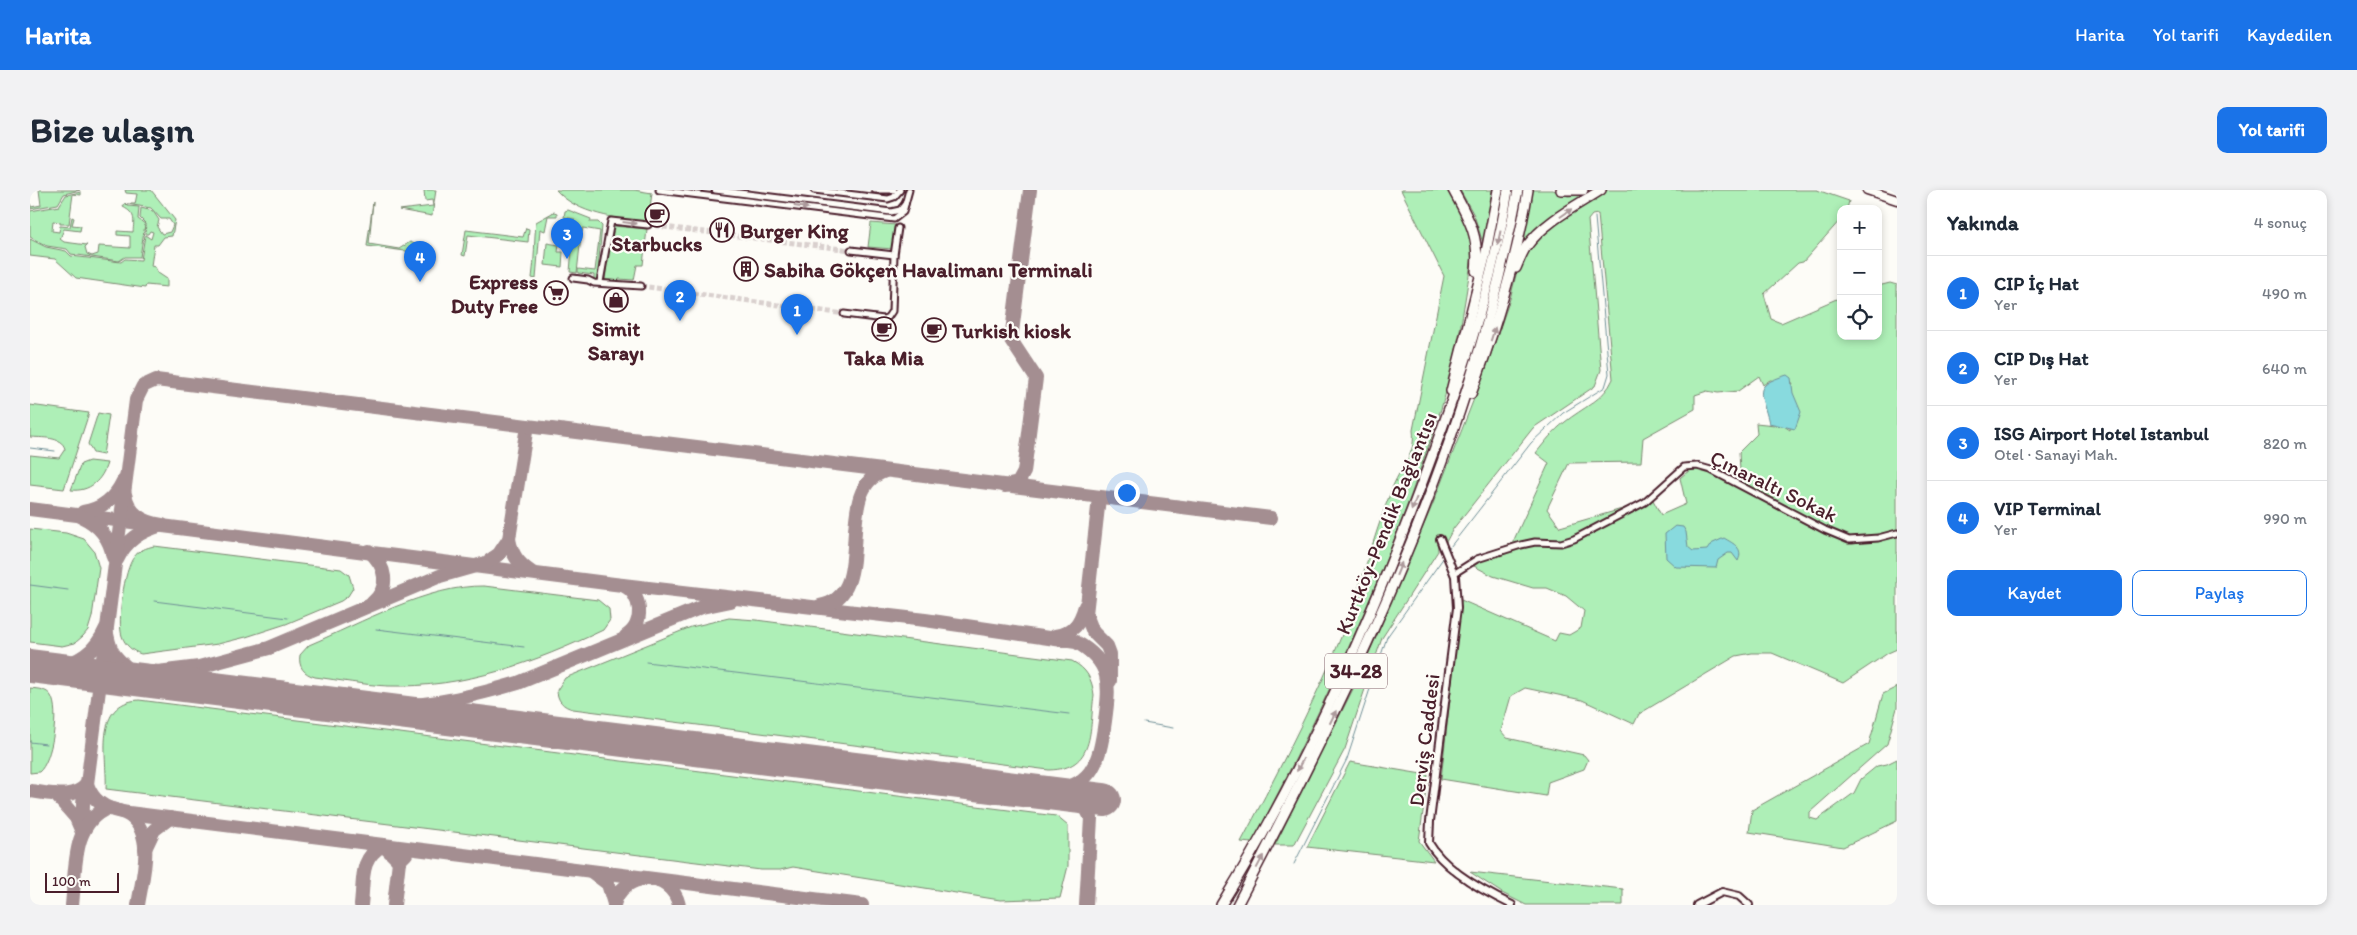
<!DOCTYPE html>
<html lang="tr">
<meta charset="utf-8">
<style>
body{margin:0;font-family:Itim,sans-serif;background:#f2f2f3;color:#1f2937}
.controls{position:absolute;right:15px;top:15px;display:grid;overflow:hidden;border-radius:10px;box-shadow:0 2px 8px #0003}
.controls button{width:45px;height:45px;display:grid;place-items:center;padding:0;border:0;border-bottom:1px solid #e0e1e3;background:#fff;color:#1f2937;font:25px sans-serif}
.scale{position:absolute;left:15px;bottom:12px;width:74px;box-sizing:border-box;padding-left:5px;border:2px solid #4a1f2b;border-top:0;font-size:14px;line-height:18px;white-space:nowrap;color:#4a1f2b;-webkit-text-stroke:4px #fdfcf7;paint-order:stroke}
.you{position:absolute;left:1096px;top:302px;width:18px;height:18px;margin:-12px;border:4px solid #fff;border-radius:50%;background:#1a73e8;box-shadow:0 0 0 8px #1a73e833}
.badge{display:grid;place-items:center;width:32px;height:32px;border-radius:50%;background:#1a73e8;color:#fff;font-size:16px;font-weight:700}
.pin{position:absolute;translate:-50% -41px;filter:drop-shadow(0 1px 2px #0008)}
.pin::after{content:'';position:absolute;top:26px;width:18px;height:15px;background:inherit;clip-path:polygon(0 0,100% 0,50% 100%)}
.list{margin:0;padding:0;list-style:none}
h2{display:flex;justify-content:space-between;align-items:center;height:65px;margin:0;padding:0 20px;font-size:21px}
h2 small{font-size:16px;font-weight:400;color:#747a83}
.list li{display:grid;grid-template-columns:32px 1fr auto;gap:15px;align-items:center;box-sizing:border-box;height:75px;padding:0 20px;border-top:1px solid #e0e1e3}
.list b{display:block;font-size:19px;white-space:nowrap}
.list p{margin:0;font-size:16px;white-space:nowrap;color:#747a83}
.list em{font-size:16px;font-style:normal;color:#747a83}
.actions{display:flex;gap:10px;padding:15px 20px}
.actions a{flex:1;padding:11px 0;border:1px solid #1a73e8;border-radius:10px;text-align:center;font-size:18px;color:#1a73e8}
.actions .main{background:#1a73e8;color:#fff}
.icon{flex:none;width:28px;height:28px;fill:none;stroke:currentColor;stroke-width:2;stroke-linecap:round;stroke-linejoin:round}
.map{position:relative;flex:none;width:1867px;height:715px;overflow:hidden;border-radius:10px}
header{display:flex;align-items:center;gap:30px;box-sizing:border-box;height:70px;padding:0 25px;background:#1a73e8;color:#fff}
header strong{font-size:24px}
nav{display:flex;gap:28px;margin-inline-start:auto;font-size:18px}
.intro{display:flex;align-items:center;justify-content:space-between;box-sizing:border-box;height:120px;padding:0 30px}
h1{margin:0;font-size:35px}
.button{padding:12px 22px;border-radius:10px;background:#1a73e8;color:#fff;font-size:18px;font-weight:700}
main{display:flex;gap:30px;padding:0 30px}
aside{flex:1;background:#fff;border-radius:10px;box-shadow:0 2px 8px #0003}
.map>svg:first-child{display:block}
.green{fill:#aeefb7;stroke:#7c8771}
.water{fill:#88dade;stroke:#6f8f96}
.lines{fill:none;stroke-linecap:round;stroke-linejoin:round}
.stream{stroke:#6f8f96;stroke-width:1}
.taxiway{stroke:#a48e91;stroke-width:14}
.runway{stroke:#a48e91;stroke-width:34}
.minor-tunnel{stroke:#d9d0ce;stroke-width:5;stroke-dasharray:5 2.5;stroke-linecap:butt}
.minor-casing{stroke:#4a1f2b;stroke-width:9}
.tertiary-casing{stroke:#4a1f2b;stroke-width:10}
.trunk-casing{stroke:#4a1f2b;stroke-width:11}
.motorway-casing{stroke:#4a1f2b;stroke-width:12}
.minor{stroke:#fdfcf7;stroke-width:5}
.tertiary{stroke:#fdfcf7;stroke-width:6}
.trunk{stroke:#fdfcf7;stroke-width:8}
.motorway{stroke:#fdfcf7;stroke-width:9}
.oneway{fill:#ac999b}
.labels{text-anchor:middle;dominant-baseline:central;stroke-width:4.5;stroke-linejoin:round;paint-order:stroke}
.shield{fill:#fdfcf7;stroke:#806168;stroke-width:1}
.shield-label{font-size:20px;font-weight:bold;fill:#4a1f2b}
.poi-label{font-size:21px;font-weight:bold;fill:#4a1f2b;stroke:#fdfcf7;text-anchor:start}
.street-label{font-size:21px;fill:#4a1f2b;stroke:#fdfcf7}
</style>
<header>
<strong>Harita</strong>
<nav><a>Harita</a><a>Yol tarifi</a><a>Kaydedilen</a></nav>
</header>
<div class="intro"><h1>Bize ulaşın</h1><a class="button">Yol tarifi</a></div>
<main>
<div class="map">
<svg width="1867" height="715" viewBox="0 0 1867 715">
<rect width="100%" height="100%" fill="#fdfcf7"/>
<filter id="ink" filterUnits="userSpaceOnUse"><feTurbulence type="fractalNoise" baseFrequency=".02" numOctaves="2"/><feDisplacementMap in="SourceGraphic" scale="10" xChannelSelector="R" yChannelSelector="G"/><feConvolveMatrix kernelMatrix="1 2 1 2 8 2 1 2 1" color-interpolation-filters="sRGB"/></filter>
<g filter="url(#ink)">
<g class="green">
<path d="M 9,0 L 50,0 L 34,4 L 28,14 L 0,19 L 0,12 L 1,17 L 11,15 Z"/>
<path d="M 95,0 L 121,0 L 145,30 L 142,46 L 134,47 L 128,55 L 124,55 L 121,76 L 125,77 L 128,83 L 137,89 L 137,97 L 116,95 L 115,98 L 46,88 L 25,69 L 0,66 L 0,49 L 16,57 L 36,61 L 41,66 L 91,72 L 95,69 L 111,70 L 115,45 L 121,49 L 123,42 L 120,41 L 118,44 L 115,44 L 116,34 L 110,28 L 111,18 L 123,21 L 129,30 L 127,37 L 132,44 L 140,42 L 143,35 L 139,29 L 131,29 L 121,18 L 97,14 L 105,14 L 107,4 L 96,3 Z"/>
<path d="M 394,0 L 406,0 L 402,26 L 369,20 L 403,16 L 402,10 L 395,11 Z"/>
<path d="M 526,0 L 604,0 L 622,3 L 618,33 C 587,28 548,25 526,0 Z"/>
<path d="M 1371,0 L 1417,0 C 1429,20 1440,37 1443,60 C 1436,103 1430,148 1419,191 C 1409,230 1394,267 1381,305 C 1337,425 1282,540 1222,653 L 1211,652 C 1244,590 1276,528 1304,464 C 1328,410 1341,351 1363,296 C 1372,274 1386,266 1383,240 L 1414,86 Z"/>
<path d="M 1430,0 L 1462,0 L 1454,56 L 1444,25 Z"/>
<path d="M 1501,0 L 1523,0 L 1538,6 L 1552,5 L 1567,0 L 1487,65 Z"/>
<path d="M 1577,0 L 1787,0 L 1819,11 L 1817,19 L 1811,19 L 1811,29 L 1773,72 L 1768,73 L 1734,104 L 1741,129 L 1751,133 L 1811,107 L 1811,146 L 1848,146 L 1848,96 L 1860,93 L 1867,95 L 1867,340 C 1853,345 1837,351 1822,348 C 1793,343 1742,310 1714,295 L 1710,281 L 1709,262 L 1727,244 L 1726,233 L 1754,236 L 1760,240 L 1761,197 L 1763,193 L 1740,190 L 1733,195 L 1729,186 L 1708,201 L 1688,203 L 1677,201 L 1665,205 L 1665,219 L 1613,248 L 1611,272 L 1539,273 L 1517,319 L 1530,337 L 1623,310 L 1631,325 L 1656,314 L 1650,288 C 1661,278 1665,278 1678,282 L 1794,344 L 1822,354 L 1847,351 L 1867,345 L 1867,459 L 1858,463 L 1813,493 L 1742,463 L 1722,463 L 1706,466 L 1609,524 L 1604,534 L 1552,510 L 1495,498 L 1481,506 L 1471,541 L 1477,548 L 1554,565 L 1558,570 L 1554,579 L 1518,592 L 1516,606 L 1411,589 L 1431,410 L 1525,451 L 1529,443 L 1539,445 L 1551,438 L 1554,421 L 1536,406 L 1517,398 L 1503,398 L 1463,386 L 1442,375 L 1443,367 L 1482,354 L 1519,273 L 1506,263 C 1515,252 1523,241 1535,232 C 1552,218 1574,210 1583,189 L 1568,24 L 1562,25 L 1558,30 L 1571,180 L 1565,196 L 1503,238 L 1423,339 L 1416,352 L 1412,347 L 1407,349 L 1408,361 L 1352,448 L 1315,559 L 1264,655 L 1245,655 L 1327,491 L 1402,316 L 1456,178 L 1480,109 L 1486,85 L 1496,63 L 1505,50 L 1518,39 Z"/>
<path d="M 51,2 L 51,5 L 43,4 L 39,34 L 30,34 L 30,32 L 23,31 L 22,41 L 29,42 L 30,36 L 40,37 L 42,27 L 44,28 L 42,35 L 51,36 L 50,41 L 34,39 L 30,49 L 34,52 L 57,55 L 55,57 L 57,64 L 62,66 L 68,64 L 69,56 L 100,58 L 100,46 L 87,45 L 87,41 L 103,42 C 104,29 106,24 93,17 L 95,13 L 98,16 L 109,17 L 108,29 L 115,34 L 110,67 L 95,67 L 89,71 L 41,64 L 37,59 L 17,56 L 0,47 L 0,21 L 29,16 L 36,5 Z"/>
<path d="M 343,12 L 339,54 L 369,59 L 380,52 L 387,55 L 383,62 L 337,56 Z"/>
<path d="M 538,20 L 561,29 L 560,32 L 568,32 L 572,36 L 567,90 L 564,90 L 564,85 L 548,83 L 548,79 L 565,81 L 570,41 L 553,38 L 552,42 L 543,41 L 544,29 L 534,27 L 535,21 Z"/>
<path d="M 524,22 L 527,23 L 527,26 L 518,26 L 515,41 L 510,39 L 506,89 L 502,88 C 505,68 504,51 506,32 Z"/>
<path d="M 841,33 L 866,35 L 863,59 L 838,57 Z"/>
<path d="M 583,36 L 617,39 L 613,75 L 607,75 L 604,90 L 589,89 L 587,92 L 575,91 L 580,41 Z"/>
<path d="M 496,38 L 499,39 L 498,52 L 438,45 L 435,66 L 432,65 L 436,40 L 493,47 Z"/>
<path d="M 543,46 L 551,46 L 547,83 L 540,82 Z"/>
<path d="M 517,53 L 529,55 L 528,62 L 533,62 L 532,77 L 515,75 Z"/>
<path d="M 0,215 L 59,223 L 34,299 L 0,295 L 0,265 L 29,268 L 35,259 C 32,246 11,248 0,247 Z"/>
<path d="M 68,223 L 79,225 L 73,265 L 63,263 L 58,254 Z"/>
<path d="M 59,271 L 77,273 C 72,290 60,302 41,300 L 51,274 Z"/>
<path d="M 0,339 L 36,343 L 54,349 L 64,361 L 69,378 L 62,427 L 58,440 L 53,446 L 45,453 L 32,456 L 0,452 Z"/>
<path d="M 124,356 L 311,379 L 319,385 L 323,398 L 318,406 L 311,411 L 256,434 L 216,447 L 188,454 L 111,464 C 102,461 95,455 92,446 C 87,432 94,379 104,367 C 109,360 116,358 124,356 Z"/>
<path d="M 454,396 L 568,410 L 579,419 L 580,430 L 573,440 C 504,473 435,498 358,496 C 334,495 309,490 285,487 C 274,484 268,477 270,465 L 279,455 C 331,433 398,395 454,396 Z"/>
<path d="M 699,428 L 726,430 L 1042,471 C 1057,479 1062,489 1064,505 C 1059,540 1066,579 1019,580 L 543,519 C 533,517 527,510 527,500 L 535,488 L 661,437 Z"/>
<path d="M 1867,497 L 1867,518 L 1857,554 L 1780,622 L 1780,628 L 1787,630 L 1824,603 L 1831,589 L 1847,576 L 1857,574 L 1867,569 L 1867,631 L 1813,657 L 1719,642 L 1722,620 L 1839,554 L 1853,504 Z"/>
<path d="M 0,498 C 8,499 17,499 21,506 C 30,520 22,572 9,582 L 0,583 Z"/>
<path d="M 109,510 L 1026,626 L 1038,636 L 1038,676 L 1030,708 L 970,710 L 763,677 L 750,680 L 731,680 L 76,599 C 78,569 62,513 109,510 Z"/>
<path d="M 1320,572 L 1398,585 L 1389,651 L 1404,671 L 1277,657 Z"/>
<path d="M 1440,682 L 1593,699 L 1593,715 L 1496,715 L 1472,703 Z"/>
</g>
<g class="water">
<path d="M 1757,185 L 1761,188 L 1763,203 L 1771,222 L 1765,239 L 1739,233 C 1732,203 1720,196 1757,185 Z"/>
<path d="M 1645,336 L 1653,337 L 1656,342 L 1658,357 L 1663,361 L 1677,360 L 1681,354 L 1694,348 C 1704,354 1714,358 1708,371 L 1702,363 L 1698,363 L 1688,370 L 1686,378 L 1646,377 L 1636,368 L 1635,344 Z"/>
</g>
<g class="lines">
<g class="stream">
<path d="M 0,258 L 25,261"/>
<path d="M 1417,361 L 1501,253 L 1533,223 L 1575,197 L 1579,184 L 1565,27"/>
<path d="M 0,395 L 38,400"/>
<path d="M 124,411 L 258,428"/>
<path d="M 346,439 L 494,457"/>
<path d="M 616,472 L 1039,524"/>
<path d="M 1114,533 L 1143,538"/>
<path d="M 0,552 L 16,554"/>
<path d="M 1264,674 L 1317,569 L 1357,447 L 1414,367"/>
</g>
<g class="taxiway">
<path d="M 975,296 L 988,293 L 994,282 L 1006,188 L 981,150 L 1000,0"/>
<path d="M 1069,308 L 1056,424 L 1063,442 L 1077,456 L 1080,464 L 1080,491"/>
<path d="M 0,319 L 584,394 L 895,430 L 1046,452 C 1082,472 1080,494 1075,531 C 1069,575 1062,599 1012,602"/>
<path d="M 53,322 C 72,319 85,308 93,291"/>
<path d="M 52,327 C 69,335 80,349 83,367"/>
<path d="M 479,349 C 482,365 488,373 501,382"/>
<path d="M 339,361 C 356,376 361,397 342,413"/>
<path d="M 87,370 C 96,350 111,341 132,335 C 112,332 99,324 95,304"/>
<path d="M 592,395 C 613,403 615,435 596,446"/>
<path d="M 790,416 C 851,405 799,299 855,281"/>
<path d="M 1025,446 C 1044,443 1050,433 1055,416"/>
<path d="M 23,479 C 49,472 65,463 76,438 C 81,471 88,466 107,488"/>
<path d="M 86,487 L 169,477 L 239,458 L 410,386 L 456,373 L 469,364 L 479,349 L 497,236"/>
<path d="M 283,511 C 310,513 337,517 364,516 C 407,515 447,505 488,493 L 672,417 L 701,411"/>
<path d="M 57,594 C 63,611 74,618 91,622 L 832,715"/>
<path d="M 0,601 C 19,603 43,611 57,594 L 106,210 L 113,196 L 126,190 L 1241,328"/>
<path d="M 25,604 L 46,628 L 52,642"/>
<path d="M 1043,606 L 1053,612 L 1061,628 L 1056,715"/>
<path d="M 52,640 C 54,622 51,612 56,595"/>
<path d="M 115,659 L 124,640 L 140,628"/>
<path d="M 562,682 L 578,694 L 584,714"/>
<path d="M 42,715 C 46,681 41,633 78,618 C 85,620 94,621 100,626 C 126,646 112,688 108,715"/>
<path d="M 331,715 C 334,689 329,669 353,655 L 369,671"/>
<path d="M 364,715 L 369,671 L 376,664"/>
<path d="M 584,715 C 592,681 641,680 649,715"/>
</g>
<path class="runway" d="M 0,476 L 1074,610"/>
<g class="minor-tunnel">
<path d="M 618,35 L 821,60"/>
<path d="M 611,96 L 814,124"/>
</g>
<g class="minor-casing">
<g id="minor">
<path d="M 629,0 L 864,29 L 873,22 L 879,0"/>
<path d="M 685,0 L 861,22 L 870,20 L 875,14"/>
<path d="M 784,0 L 858,9 L 864,7 L 870,0"/>
<path d="M 845,0 L 864,0"/>
<path d="M 821,60 L 864,65"/>
<path d="M 543,88 L 558,90 L 564,93 L 611,96"/>
<path d="M 570,92 L 581,31 L 618,35"/>
<path d="M 814,124 L 854,129 L 858,127 L 862,121 L 864,65 L 868,38"/>
<path d="M 1425,383 L 1447,369 L 1491,355 L 1505,352 L 1531,353 L 1544,349 L 1615,312 L 1654,277 L 1667,276 L 1681,280 L 1795,340 L 1819,350 L 1848,348 L 1867,343"/>
</g>
</g>
<g class="tertiary-casing">
<g id="tertiary">
<path d="M 1410,349 L 1425,386 L 1427,418 L 1400,631 L 1399,653 C 1414,679 1455,702 1482,715"/>
<path d="M 1667,715 L 1692,702 L 1709,706 L 1719,715"/>
</g>
</g>
<g class="trunk-casing">
<path id="trunk" d="M 1837,0 L 1867,10"/>
</g>
<g class="motorway-casing">
<g id="motorway">
<path d="M 1423,0 C 1439,29 1450,47 1446,81"/>
<path d="M 1531,0 L 1553,0"/>
<path d="M 1486,78 C 1489,71 1492,63 1496,57 C 1514,32 1546,16 1571,0"/>
<path d="M 1421,201 L 1455,67 L 1468,0"/>
<path d="M 1441,204 C 1466,137 1487,70 1498,0"/>
<path d="M 1191,715 C 1272,584 1336,442 1390,298 C 1427,200 1461,103 1478,0"/>
<path d="M 1207,715 C 1326,488 1441,254 1488,0"/>
</g>
</g>
<use href="#minor" class="minor"/>
<use href="#tertiary" class="tertiary"/>
<use href="#trunk" class="trunk"/>
<use href="#motorway" class="motorway"/>
</g>
<defs><path id="oneway-solid" d="M-6-.8H1V-3.2L6.5 0L1 3.2V.8H-6Z" transform="scale(1.25)"/></defs>
<g class="oneway">
<use href="#oneway-solid" transform="translate(771 17) rotate(8)"/>
<use href="#oneway-solid" transform="translate(1536 23) rotate(-35)"/>
<use href="#oneway-solid" transform="translate(600 33) rotate(7)"/>
<use href="#oneway-solid" transform="translate(1469 48) rotate(102)"/>
<use href="#oneway-solid" transform="translate(1463 144) rotate(-72)"/>
<use href="#oneway-solid" transform="translate(1384 314) rotate(111)"/>
<use href="#oneway-solid" transform="translate(1369 379) rotate(-68)"/>
<use href="#oneway-solid" transform="translate(1303 527) rotate(-64)"/>
<use href="#oneway-solid" transform="translate(1270 575) rotate(117)"/>
<use href="#oneway-solid" transform="translate(1230 672) rotate(-62)"/>
</g>
</g>
<defs>
<g id="cafe-ring" transform="scale(1.25)"><circle r="9.5" fill="#fdfcf7" stroke="#4a1f2b" stroke-width="1.5"/><path d="M-5.5-4.5H6V0H3Q3 3.5 0 3.5H-2.5Q-5.5 3.5-5.5 0ZM3-3.2v2h1.7v-2ZM-6 4.5H4V6H-6Z" fill="#4a1f2b"/></g>
<g id="restaurant-ring" transform="scale(1.25)"><circle r="9.5" fill="#fdfcf7" stroke="#4a1f2b" stroke-width="1.5"/><path d="M-5-6h1v4h1v-4h1v4h1v-4h1v5L-1.5 .5V6h-2V.5L-5-1ZM5-6V6H3V1.5H1.5Q1.5-4 5-6Z" fill="#4a1f2b"/></g>
<g id="building-ring" transform="scale(1.25)"><circle r="9.5" fill="#fdfcf7" stroke="#4a1f2b" stroke-width="1.5"/><path d="M-4-6H4V6H1V3H-1V6H-4ZM-2.5-4.3h1.7v1.8h-1.7ZM.8-4.3h1.7v1.8H.8ZM-2.5-1h1.7V.8h-1.7ZM.8-1h1.7V.8H.8Z" fill="#4a1f2b"/></g>
<g id="supermarket-ring" transform="scale(1.25)"><circle r="9.5" fill="#fdfcf7" stroke="#4a1f2b" stroke-width="1.5"/><path d="M-6-5.5h2.5l.6 2H6L4.5 2H-2.5L-4.4-4H-6ZM-1.5 3.2a1.3 1.3 0 1 0 .1 0ZM3 3.2a1.3 1.3 0 1 0 .1 0Z" fill="#4a1f2b"/></g>
<g id="shop-ring" transform="scale(1.25)"><circle r="9.5" fill="#fdfcf7" stroke="#4a1f2b" stroke-width="1.5"/><path d="M-5-2.5h2.3a2.7 3.5 0 0 1 5.4 0H5L5.5 6h-11ZM-1.5-2.5h3a1.5 2.3 0 0 0-3 0Z" fill="#4a1f2b"/></g>
</defs>
<g fill-rule="evenodd">
<use href="#cafe-ring" x="627" y="25"/>
<use href="#restaurant-ring" x="692" y="40"/>
<use href="#building-ring" x="716" y="79"/>
<use href="#supermarket-ring" x="526" y="103"/>
<use href="#shop-ring" x="586" y="110"/>
<use href="#cafe-ring" x="854" y="139"/>
<use href="#cafe-ring" x="904" y="140"/>
</g>
<g class="labels">
<rect class="shield" x="1295" y="463.5" width="62" height="35" rx="4"/>
<g class="shield-label">
<text x="1326" y="481">34-28</text>
</g>
<g class="poi-label">
<text x="710" y="40">Burger King</text>
<text x="627" y="53" text-anchor="middle">Starbucks</text>
<text x="734" y="79">Sabiha Gökçen Havalimanı Terminali</text>
<text x="508" y="91" text-anchor="end">Express<tspan x="508" dy="24">Duty Free</tspan></text>
<text x="586" y="138" text-anchor="middle">Simit<tspan x="586" dy="24">Sarayı</tspan></text>
<text x="922" y="140">Turkish kiosk</text>
<text x="854" y="167" text-anchor="middle">Taka Mia</text>
</g>
<g class="street-label">
<text transform="translate(1744 296) rotate(26)">Çınaraltı Sokak</text>
<text transform="translate(1356 333) rotate(-68)">Kurtköy-Pendik Bağlantısı</text>
<text transform="translate(1394 550) rotate(-83)">Derviş Caddesi</text>
</g>
</g>
</svg>
<div class="controls">
<button>+</button>
<button>−</button>
<button><svg class="icon" aria-label="locate" viewBox="0 0 24 24"><circle cx="12" cy="12" r="6"/><path d="M12 2v4M12 18v4M2 12h4M18 12h4"/></svg></button>
</div>
<div class="scale">100 m</div>
<div class="you"></div>
<div class="pin badge" style="left:767px;top:145px">1</div>
<div class="pin badge" style="left:650px;top:131px">2</div>
<div class="pin badge" style="left:537px;top:69px">3</div>
<div class="pin badge" style="left:390px;top:92px">4</div>
</div>
<aside>
<h2>Yakında<small>4 sonuç</small></h2>
<ul class="list">
<li><span class="badge">1</span><div><b>CIP İç Hat</b><p>Yer</p></div><em>490 m</em></li>
<li><span class="badge">2</span><div><b>CIP Dış Hat</b><p>Yer</p></div><em>640 m</em></li>
<li><span class="badge">3</span><div><b>ISG Airport Hotel Istanbul</b><p>Otel · Sanayi Mah.</p></div><em>820 m</em></li>
<li><span class="badge">4</span><div><b>VIP Terminal</b><p>Yer</p></div><em>990 m</em></li>
</ul>
<div class="actions"><a class="main">Kaydet</a><a>Paylaş</a></div>
</aside>
</main>
